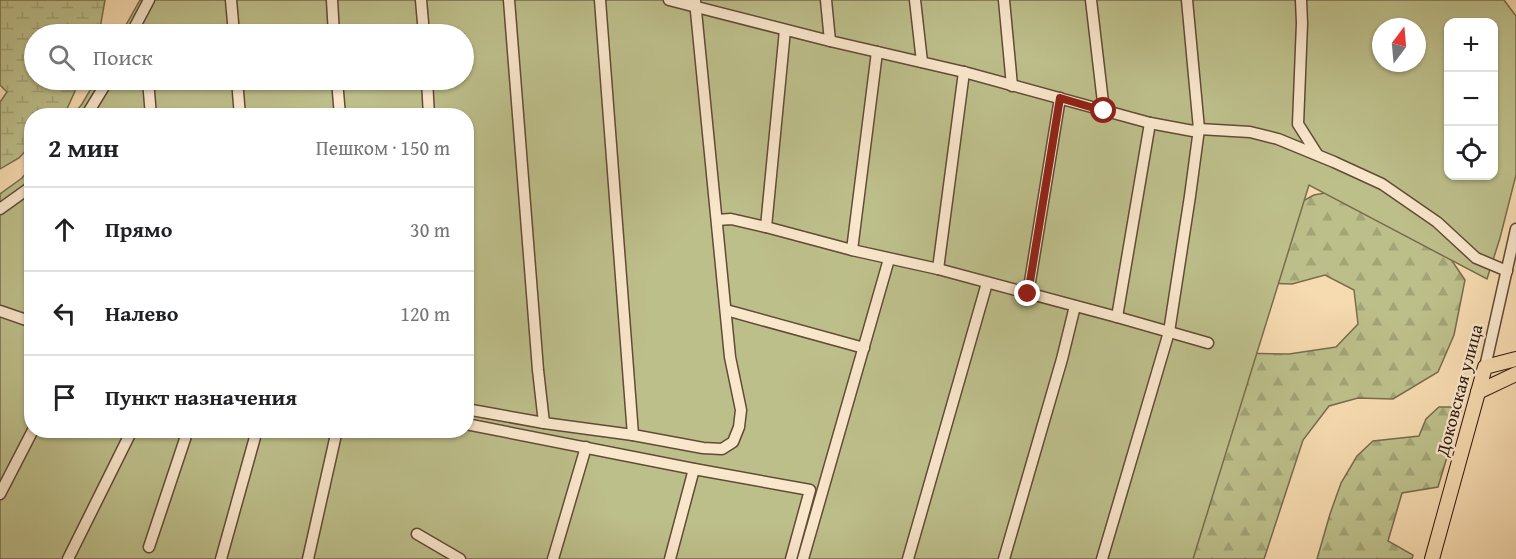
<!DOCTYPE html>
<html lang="ru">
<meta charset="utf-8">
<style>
body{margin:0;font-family:"Gentium Book Plus",serif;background:#f2f2f2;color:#202124}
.controls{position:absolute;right:18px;top:18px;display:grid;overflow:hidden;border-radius:12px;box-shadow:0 2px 4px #0004}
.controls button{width:54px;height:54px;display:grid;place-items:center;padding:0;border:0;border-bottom:2px solid #e0e0e0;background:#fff;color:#202124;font:30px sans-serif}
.compass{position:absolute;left:1372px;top:18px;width:54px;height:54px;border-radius:50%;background:#fff;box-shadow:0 2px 4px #0004;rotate:16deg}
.stop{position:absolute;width:18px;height:18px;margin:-14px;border:4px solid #8f2418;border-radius:50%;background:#fff}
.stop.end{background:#8f2418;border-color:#fff;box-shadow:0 2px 6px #0008}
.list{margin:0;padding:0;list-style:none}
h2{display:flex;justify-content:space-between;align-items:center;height:78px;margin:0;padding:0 24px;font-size:26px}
h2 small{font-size:20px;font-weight:400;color:#757577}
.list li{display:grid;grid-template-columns:39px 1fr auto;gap:18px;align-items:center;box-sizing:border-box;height:84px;padding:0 24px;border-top:2px solid #e0e0e0}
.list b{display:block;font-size:22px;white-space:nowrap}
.list em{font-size:20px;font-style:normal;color:#757577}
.icon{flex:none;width:33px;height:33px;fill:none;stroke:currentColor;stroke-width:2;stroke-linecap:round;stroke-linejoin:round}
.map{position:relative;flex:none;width:1516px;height:559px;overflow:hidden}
.search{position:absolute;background:#fff;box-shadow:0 2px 4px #0004;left:24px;top:24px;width:450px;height:66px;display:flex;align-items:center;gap:15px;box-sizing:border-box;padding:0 21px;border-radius:33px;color:#757577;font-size:22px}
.panel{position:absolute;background:#fff;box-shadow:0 2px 4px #0004;left:24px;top:108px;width:450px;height:330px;border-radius:24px}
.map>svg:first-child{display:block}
.forest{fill:url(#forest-firs);stroke:#786c4d;stroke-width:1.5}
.wetland{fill:url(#wetland-marsh);stroke:#786c4d;stroke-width:1.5}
.green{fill:#bdbf8b;stroke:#786c4d;stroke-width:1.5;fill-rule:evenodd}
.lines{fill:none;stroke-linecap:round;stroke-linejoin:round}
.minor-casing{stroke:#634a37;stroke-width:13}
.major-casing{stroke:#321a0f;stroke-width:16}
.minor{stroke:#f9e7cc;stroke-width:10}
.major{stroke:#f6dab0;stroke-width:14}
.route{stroke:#8f2418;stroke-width:8}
.labels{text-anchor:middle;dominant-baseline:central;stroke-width:4.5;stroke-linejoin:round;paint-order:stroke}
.street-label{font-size:18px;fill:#321a0f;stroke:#f9e7cc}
</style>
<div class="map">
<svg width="1516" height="559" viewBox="0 0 1516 559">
<defs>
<pattern id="forest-firs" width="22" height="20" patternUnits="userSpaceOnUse" patternTransform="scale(1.5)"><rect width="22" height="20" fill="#bdbf8b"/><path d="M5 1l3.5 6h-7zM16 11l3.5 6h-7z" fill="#a3a477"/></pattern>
<pattern id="wetland-marsh" width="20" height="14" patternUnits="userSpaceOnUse" patternTransform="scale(1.5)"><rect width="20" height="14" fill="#bdbf8b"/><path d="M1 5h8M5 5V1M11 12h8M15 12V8" fill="none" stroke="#a3a477"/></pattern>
</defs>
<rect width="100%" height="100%" fill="#f6dab0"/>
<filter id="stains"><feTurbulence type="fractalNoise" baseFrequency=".00333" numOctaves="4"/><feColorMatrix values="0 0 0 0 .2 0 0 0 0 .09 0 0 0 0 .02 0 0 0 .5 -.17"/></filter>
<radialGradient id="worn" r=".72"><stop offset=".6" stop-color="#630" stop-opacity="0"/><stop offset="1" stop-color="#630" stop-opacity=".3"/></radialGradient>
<g class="forest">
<path d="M 1341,190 L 1442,246 L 1465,280 L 1454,335 L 1438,372 L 1393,399 L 1358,398 L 1329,406 L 1303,440 L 1264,559 L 1188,559 L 1233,353 L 1289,354 L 1336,347 L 1358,324 L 1354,290 L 1325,275 L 1292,284 L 1257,283 L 1279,214 L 1314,195 Z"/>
<path d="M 1439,407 L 1462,407 L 1438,487 L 1402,493 L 1388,541 L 1413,555 L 1412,559 L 1317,559 L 1330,514 L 1341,483 L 1357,456 L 1373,441 L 1419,436 L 1426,419 Z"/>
</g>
<path class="wetland" d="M 0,0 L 105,0 L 99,34 L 34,34 L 34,80 L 80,80 L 66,111 L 61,115 L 32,116 L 31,145 L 19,158 L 0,169 L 0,102 L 7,92 L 0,85 Z"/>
<path class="green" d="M 140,0 L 1504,0 L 1516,16 L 1516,175 L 1500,238 L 1487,279 L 1309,185 L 1193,559 L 0,559 L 0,194 L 22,178 L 31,167 L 32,430 L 466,430 L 466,116 L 73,115 L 82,104 L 96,80 L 464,80 L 464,34 L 121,34 ZM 1448,22 L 1494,22 L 1494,176 L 1448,176 ZM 1381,27 L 1417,27 L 1417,63 L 1381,63 Z"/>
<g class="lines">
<g class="minor-casing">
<g id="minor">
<path d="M 231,0 L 234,34"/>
<path d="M 332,0 L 334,34"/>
<path d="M 421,0 L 424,34"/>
<path d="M 509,0 L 538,370 L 544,423"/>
<path d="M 600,0 L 633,435"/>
<path d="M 669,0 L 830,41 L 964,72 L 1150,123 L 1193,131 L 1199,129 L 1250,132 L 1278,139 L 1334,162 L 1382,184 L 1437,222 L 1476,258 L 1507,271"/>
<path d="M 826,0 L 830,41"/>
<path d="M 915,0 L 922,62"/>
<path d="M 1004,0 L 1012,86"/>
<path d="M 1091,0 L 1104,111"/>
<path d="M 1301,0 L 1302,23 L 1298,124 L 1317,154"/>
<path d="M 131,34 L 149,0"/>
<path d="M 148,80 L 151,116"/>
<path d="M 237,80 L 240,116"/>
<path d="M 337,80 L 340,116"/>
<path d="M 427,80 L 429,116"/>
<path d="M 86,116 L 108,80"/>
<path d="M 0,209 L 32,186"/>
<path d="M 717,220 L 731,219 L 766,227 L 852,250 L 938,269 L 1117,317 L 1208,343"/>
<path d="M 766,227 L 785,30"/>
<path d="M 852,250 L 877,52"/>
<path d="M 938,269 L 964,72"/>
<path d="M 1028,294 L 1060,98"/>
<path d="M 726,310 L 864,348"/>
<path d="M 0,311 L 32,322"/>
<path d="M 1117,317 L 1150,123"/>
<path d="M 1485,367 L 1516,229"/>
<path d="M 466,409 L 544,423 L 633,435 L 703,448 L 722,449 L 733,442 L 739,427 L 741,410 L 730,357 L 695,1"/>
<path d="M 466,424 L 694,469 L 810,490 L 791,559"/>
<path d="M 0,494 L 33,430"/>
<path d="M 417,534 L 460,559"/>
<path d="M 149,547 L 188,430"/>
<path d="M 68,559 L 132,430"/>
<path d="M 221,559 L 257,430"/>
<path d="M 308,559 L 337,430"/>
<path d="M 553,559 L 586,447"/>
<path d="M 670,559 L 694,469"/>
<path d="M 803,559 L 889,259"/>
<path d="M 908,559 L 987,283"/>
<path d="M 1004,559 L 1062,359 L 1075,306"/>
<path d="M 1102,559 L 1169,332 L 1190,196 L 1199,129 L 1187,0"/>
</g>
</g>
<g class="major-casing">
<g id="major">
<path d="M 1478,392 L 1516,374"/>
<path d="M 1432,559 L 1485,367 L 1516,359"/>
</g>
</g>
<use href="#minor" class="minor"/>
<use href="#major" class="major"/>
</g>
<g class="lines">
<path class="route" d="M 1028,294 L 1060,98 L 1104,111"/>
</g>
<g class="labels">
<g class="street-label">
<text transform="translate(1459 390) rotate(-75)">Доковская улица</text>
</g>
</g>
<rect width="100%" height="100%" filter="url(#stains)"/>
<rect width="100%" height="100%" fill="url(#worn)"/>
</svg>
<div class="controls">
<button>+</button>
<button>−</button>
<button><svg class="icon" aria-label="locate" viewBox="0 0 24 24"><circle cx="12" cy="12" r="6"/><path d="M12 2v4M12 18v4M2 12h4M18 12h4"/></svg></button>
</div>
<svg class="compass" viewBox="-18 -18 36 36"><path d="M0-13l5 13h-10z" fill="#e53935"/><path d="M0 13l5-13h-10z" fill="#757577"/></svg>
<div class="stop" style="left:1104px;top:111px"></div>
<div class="stop end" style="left:1028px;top:294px"></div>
<div class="search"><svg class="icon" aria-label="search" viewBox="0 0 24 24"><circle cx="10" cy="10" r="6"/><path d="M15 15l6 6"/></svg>Поиск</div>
<section class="panel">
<h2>2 мин<small>Пешком · 150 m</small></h2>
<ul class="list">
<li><svg class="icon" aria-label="ahead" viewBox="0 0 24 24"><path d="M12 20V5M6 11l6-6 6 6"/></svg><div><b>Прямо</b></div><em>30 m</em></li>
<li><svg class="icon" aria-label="left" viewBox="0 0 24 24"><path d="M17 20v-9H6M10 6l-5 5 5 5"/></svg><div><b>Налево</b></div><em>120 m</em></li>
<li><svg class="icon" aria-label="arrive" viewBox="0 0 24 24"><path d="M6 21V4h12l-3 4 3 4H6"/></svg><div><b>Пункт назначения</b></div></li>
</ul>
</section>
</div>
